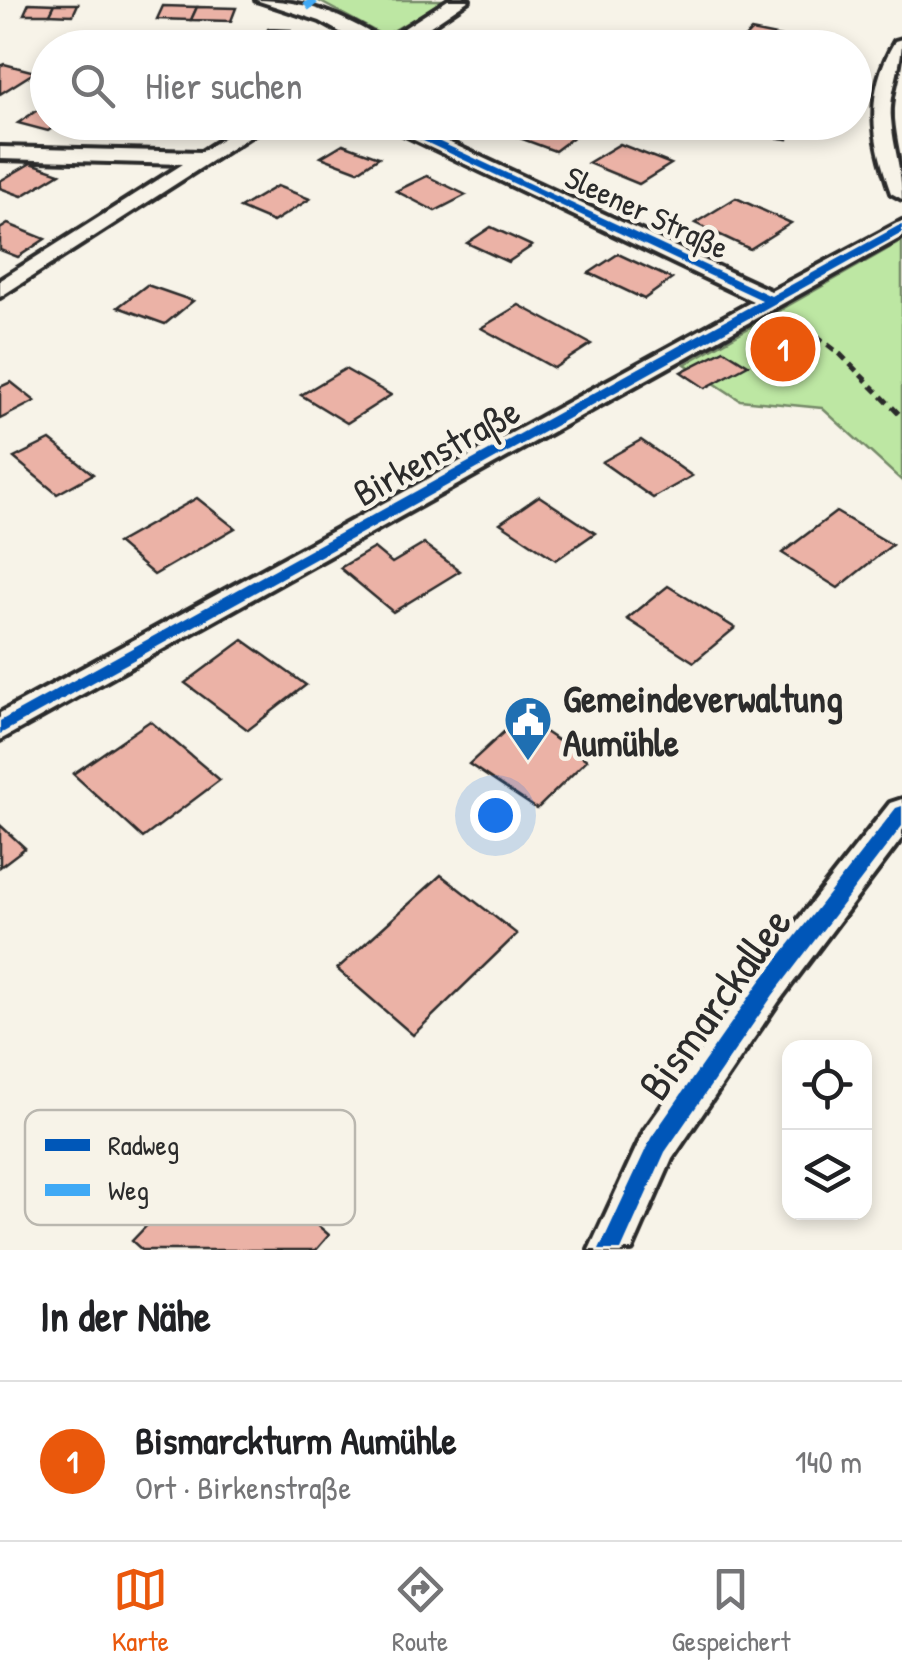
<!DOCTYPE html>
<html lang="de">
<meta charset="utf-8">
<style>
body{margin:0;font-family:"Patrick Hand",sans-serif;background:#f2f2f2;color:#202124}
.controls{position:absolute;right:30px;bottom:30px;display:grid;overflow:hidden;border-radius:20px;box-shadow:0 5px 15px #0003}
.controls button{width:90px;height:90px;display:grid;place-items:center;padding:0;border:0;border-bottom:2px solid #e0e0e0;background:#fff;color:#202124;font:50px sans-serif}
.you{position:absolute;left:495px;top:815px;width:35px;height:35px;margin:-25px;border:8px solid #fff;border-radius:50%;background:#1a73e8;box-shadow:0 0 0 15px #1a73e833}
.badge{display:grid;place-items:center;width:65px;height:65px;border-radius:50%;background:#ea580c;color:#fff;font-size:32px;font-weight:700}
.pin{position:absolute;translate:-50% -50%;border:5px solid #fff;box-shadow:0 2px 10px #0006}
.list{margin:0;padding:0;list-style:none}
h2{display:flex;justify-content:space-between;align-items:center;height:130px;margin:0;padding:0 40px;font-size:42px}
h2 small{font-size:32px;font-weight:400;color:#757577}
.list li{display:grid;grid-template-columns:65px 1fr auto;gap:30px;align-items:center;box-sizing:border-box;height:160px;padding:0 40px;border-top:2px solid #e0e0e0}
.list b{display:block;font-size:38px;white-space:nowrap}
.list p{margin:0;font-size:32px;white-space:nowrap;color:#757577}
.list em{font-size:32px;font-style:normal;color:#757577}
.icon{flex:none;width:55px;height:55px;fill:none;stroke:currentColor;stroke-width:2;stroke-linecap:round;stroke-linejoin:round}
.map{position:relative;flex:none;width:902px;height:1250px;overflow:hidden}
.search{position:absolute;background:#fff;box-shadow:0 5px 15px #0003;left:30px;right:30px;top:30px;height:110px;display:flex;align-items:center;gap:25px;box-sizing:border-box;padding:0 35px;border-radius:55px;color:#757577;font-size:38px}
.sheet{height:290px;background:#fff}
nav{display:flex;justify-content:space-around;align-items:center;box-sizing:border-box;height:140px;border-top:2px solid #e0e0e0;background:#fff;font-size:28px;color:#757577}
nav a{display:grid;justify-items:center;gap:5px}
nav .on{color:#ea580c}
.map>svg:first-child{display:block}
.green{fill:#bde7a3;stroke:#748967;stroke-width:2.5}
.building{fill:#ebb2a6;stroke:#2b2b2b;stroke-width:2.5}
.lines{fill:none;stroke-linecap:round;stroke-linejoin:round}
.street-casing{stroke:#2b2b2b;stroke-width:8}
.path{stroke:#2b2b2b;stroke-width:5;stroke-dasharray:9 6;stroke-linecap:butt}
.street{fill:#f7f3e8;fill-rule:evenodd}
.quiet{stroke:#3fa9f5;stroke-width:9;stroke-dasharray:16 9;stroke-linecap:butt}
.cycleway-casing{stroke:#f7f3e8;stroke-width:6}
.cycleway{fill:#0057b8;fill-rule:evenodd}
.labels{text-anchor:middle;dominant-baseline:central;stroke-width:9;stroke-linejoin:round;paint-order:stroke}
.far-street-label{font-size:32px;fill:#2b2b2b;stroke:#f7f3e8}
.street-label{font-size:38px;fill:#2b2b2b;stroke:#f7f3e8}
.poi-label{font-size:38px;font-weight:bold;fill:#2b2b2b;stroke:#f7f3e8;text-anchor:start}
.near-street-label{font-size:45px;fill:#2b2b2b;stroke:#f7f3e8}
.key{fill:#f7f3e8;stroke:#bab7af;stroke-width:2.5}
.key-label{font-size:28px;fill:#2b2b2b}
</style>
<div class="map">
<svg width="902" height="1250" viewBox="0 0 902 1250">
<rect width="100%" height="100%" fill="#f7f3e8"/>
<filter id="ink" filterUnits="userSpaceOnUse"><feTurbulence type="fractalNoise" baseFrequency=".01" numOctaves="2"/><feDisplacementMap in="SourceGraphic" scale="20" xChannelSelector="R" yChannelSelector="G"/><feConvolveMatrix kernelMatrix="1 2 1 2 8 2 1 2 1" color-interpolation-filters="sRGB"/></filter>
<g filter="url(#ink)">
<g class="green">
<path d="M 317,0 L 446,0 L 384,36 Z"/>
<path d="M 902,241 L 902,481 L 822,408 L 740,400 L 685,364 Z"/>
</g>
<g class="building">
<path d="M 29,3 L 55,4 L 50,14 L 24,14 Z"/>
<path d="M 55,4 L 78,4 L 73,15 L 50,14 Z"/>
<path d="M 163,6 L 197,7 L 191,20 L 157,19 Z"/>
<path d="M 197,7 L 236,8 L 231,21 L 191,20 Z"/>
<path d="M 268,29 L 290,30 L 284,41 L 262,40 Z"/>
<path d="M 751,31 L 801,41 L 795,48 L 740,43 Z"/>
<path d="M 517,36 L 556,48 L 499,48 Z"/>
<path d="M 4,64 L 35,72 L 0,94 L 0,66 Z"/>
<path d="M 48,103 L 48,122 L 61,122 L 48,131 L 18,123 Z"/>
<path d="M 522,122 L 547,122 L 579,133 L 555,151 L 506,133 Z"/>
<path d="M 755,122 L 790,122 L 788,139 L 753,135 Z"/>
<path d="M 343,144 L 379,157 L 358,171 L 321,157 Z"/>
<path d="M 620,144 L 671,164 L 639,184 L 588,163 Z"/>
<path d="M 31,163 L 60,173 L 22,196 L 0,188 L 0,181 Z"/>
<path d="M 427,176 L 466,195 L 435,211 L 396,191 Z"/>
<path d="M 277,186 L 310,199 L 273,222 L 240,208 Z"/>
<path d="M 736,198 L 791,223 L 750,249 L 695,223 Z"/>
<path d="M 8,224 L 45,239 L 18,257 L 0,250 L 0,229 Z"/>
<path d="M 491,227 L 532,246 L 508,262 L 467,243 Z"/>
<path d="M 618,254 L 672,279 L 644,299 L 589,273 Z"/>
<path d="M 147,285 L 193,301 L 165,324 L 118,307 Z"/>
<path d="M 519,305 L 591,344 L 554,368 L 481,328 Z"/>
<path d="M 724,350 L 748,365 L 705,388 L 681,372 Z"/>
<path d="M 345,369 L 391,395 L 347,423 L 301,395 Z"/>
<path d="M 11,382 L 35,401 L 0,419 L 0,387 Z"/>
<path d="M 50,440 L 93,474 L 57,494 L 14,458 Z"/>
<path d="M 641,440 L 692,476 L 653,498 L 602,462 Z"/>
<path d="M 539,496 L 595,533 L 556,560 L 500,523 Z"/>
<path d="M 197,498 L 235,528 L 154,575 L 117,543 Z"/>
<path d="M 836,512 L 892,545 L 838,588 L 782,553 Z"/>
<path d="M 424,544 L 460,571 L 393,612 L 340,568 L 374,548 L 392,563 Z"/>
<path d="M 668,586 L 735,628 L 694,662 L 627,619 Z"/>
<path d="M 243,640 L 306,685 L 248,730 L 185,683 Z"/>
<path d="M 521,716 L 587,760 L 537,809 L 469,764 Z"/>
<path d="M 150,721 L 220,780 L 143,838 L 73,774 Z"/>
<path d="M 0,825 L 25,848 L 0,867 Z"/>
<path d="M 441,875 L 517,934 L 413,1035 L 337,969 Z"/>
<path d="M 224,1145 L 329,1235 L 316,1250 L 142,1250 L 132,1241 Z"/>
</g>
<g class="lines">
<g class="street-casing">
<g id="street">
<path d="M 256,0 C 304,0 343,15 384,41 L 448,0 L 469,0 L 398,48 L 369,48 L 320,21 Z"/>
<path d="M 902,39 C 902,67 889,92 891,119 C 893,147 902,171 902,199 L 891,193 C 872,138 864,94 895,41 Z"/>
<path d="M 248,122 L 272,122 L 0,297 L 0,280 L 183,164 L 0,159 L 0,147 L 201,152 Z"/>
<path d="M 378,122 L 405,122 L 771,291 L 902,221 L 902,237 L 0,740 L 0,713 L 753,301 Z"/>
<path d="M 902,799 L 902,838 L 779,1001 L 672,1159 L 632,1250 L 589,1250 L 644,1131 L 753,977 L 890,803 Z"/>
</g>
</g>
<path class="path" d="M 792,317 L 840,354 L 902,417"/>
<use href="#street" class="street"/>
<path class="quiet" d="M 306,7 L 315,0"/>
<g class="cycleway-casing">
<g id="cycleway">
<path d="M 383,122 L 397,122 L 771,296 L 898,226 L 902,225 L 902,233 L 0,734 L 0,721 L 762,300 Z"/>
<path d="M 902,806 L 902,826 L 773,995 L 665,1152 L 621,1250 L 599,1250 L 651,1138 L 759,983 L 896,808 Z"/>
</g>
</g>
<use href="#cycleway" class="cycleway"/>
</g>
</g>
<defs>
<g id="civic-pin" transform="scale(2.5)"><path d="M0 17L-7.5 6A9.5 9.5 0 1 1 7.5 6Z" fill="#1f6fb2" stroke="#f7f3e8"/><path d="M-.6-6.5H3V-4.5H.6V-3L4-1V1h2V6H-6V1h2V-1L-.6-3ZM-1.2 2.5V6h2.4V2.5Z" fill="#fff"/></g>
</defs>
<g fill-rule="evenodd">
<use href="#civic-pin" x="528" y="720"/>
</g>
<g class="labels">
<g class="far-street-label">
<text transform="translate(647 212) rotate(25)">Sleener Straße</text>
</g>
<g class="street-label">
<text transform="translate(436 451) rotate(-29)">Birkenstraße</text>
</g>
<g class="poi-label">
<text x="563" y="698">Gemeindeverwaltung<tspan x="563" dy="44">Aumühle</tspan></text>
</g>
<g class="near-street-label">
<text transform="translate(714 1003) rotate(-54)">Bismarckallee</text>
</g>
</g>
<rect x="25" y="1110" width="330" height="115" rx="15" class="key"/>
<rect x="45" y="1139" width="45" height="12" fill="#0057b8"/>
<rect x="45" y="1184" width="45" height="12" fill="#3fa9f5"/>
<g class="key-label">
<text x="108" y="1155">Radweg</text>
<text x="108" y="1200">Weg</text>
</g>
</svg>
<div class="controls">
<button><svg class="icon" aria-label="locate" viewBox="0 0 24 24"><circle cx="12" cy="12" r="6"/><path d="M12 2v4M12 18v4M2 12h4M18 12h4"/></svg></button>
<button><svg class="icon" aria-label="layers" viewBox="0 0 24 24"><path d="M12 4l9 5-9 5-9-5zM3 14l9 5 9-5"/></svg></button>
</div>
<div class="you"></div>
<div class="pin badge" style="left:783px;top:349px">1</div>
<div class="search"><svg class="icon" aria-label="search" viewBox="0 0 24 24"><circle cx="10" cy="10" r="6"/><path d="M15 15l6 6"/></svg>Hier suchen</div>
</div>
<section class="sheet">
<h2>In der Nähe<small></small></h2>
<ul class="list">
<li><span class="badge">1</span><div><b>Bismarckturm Aumühle</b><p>Ort · Birkenstraße</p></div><em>140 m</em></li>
</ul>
</section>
<nav>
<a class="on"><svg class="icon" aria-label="map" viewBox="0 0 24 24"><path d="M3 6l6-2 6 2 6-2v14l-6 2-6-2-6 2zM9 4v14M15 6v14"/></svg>Karte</a>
<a><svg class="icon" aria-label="directions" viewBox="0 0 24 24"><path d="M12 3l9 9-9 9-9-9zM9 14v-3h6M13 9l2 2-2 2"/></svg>Route</a>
<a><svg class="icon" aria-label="saved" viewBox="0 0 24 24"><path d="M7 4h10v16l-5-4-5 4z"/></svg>Gespeichert</a>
</nav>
